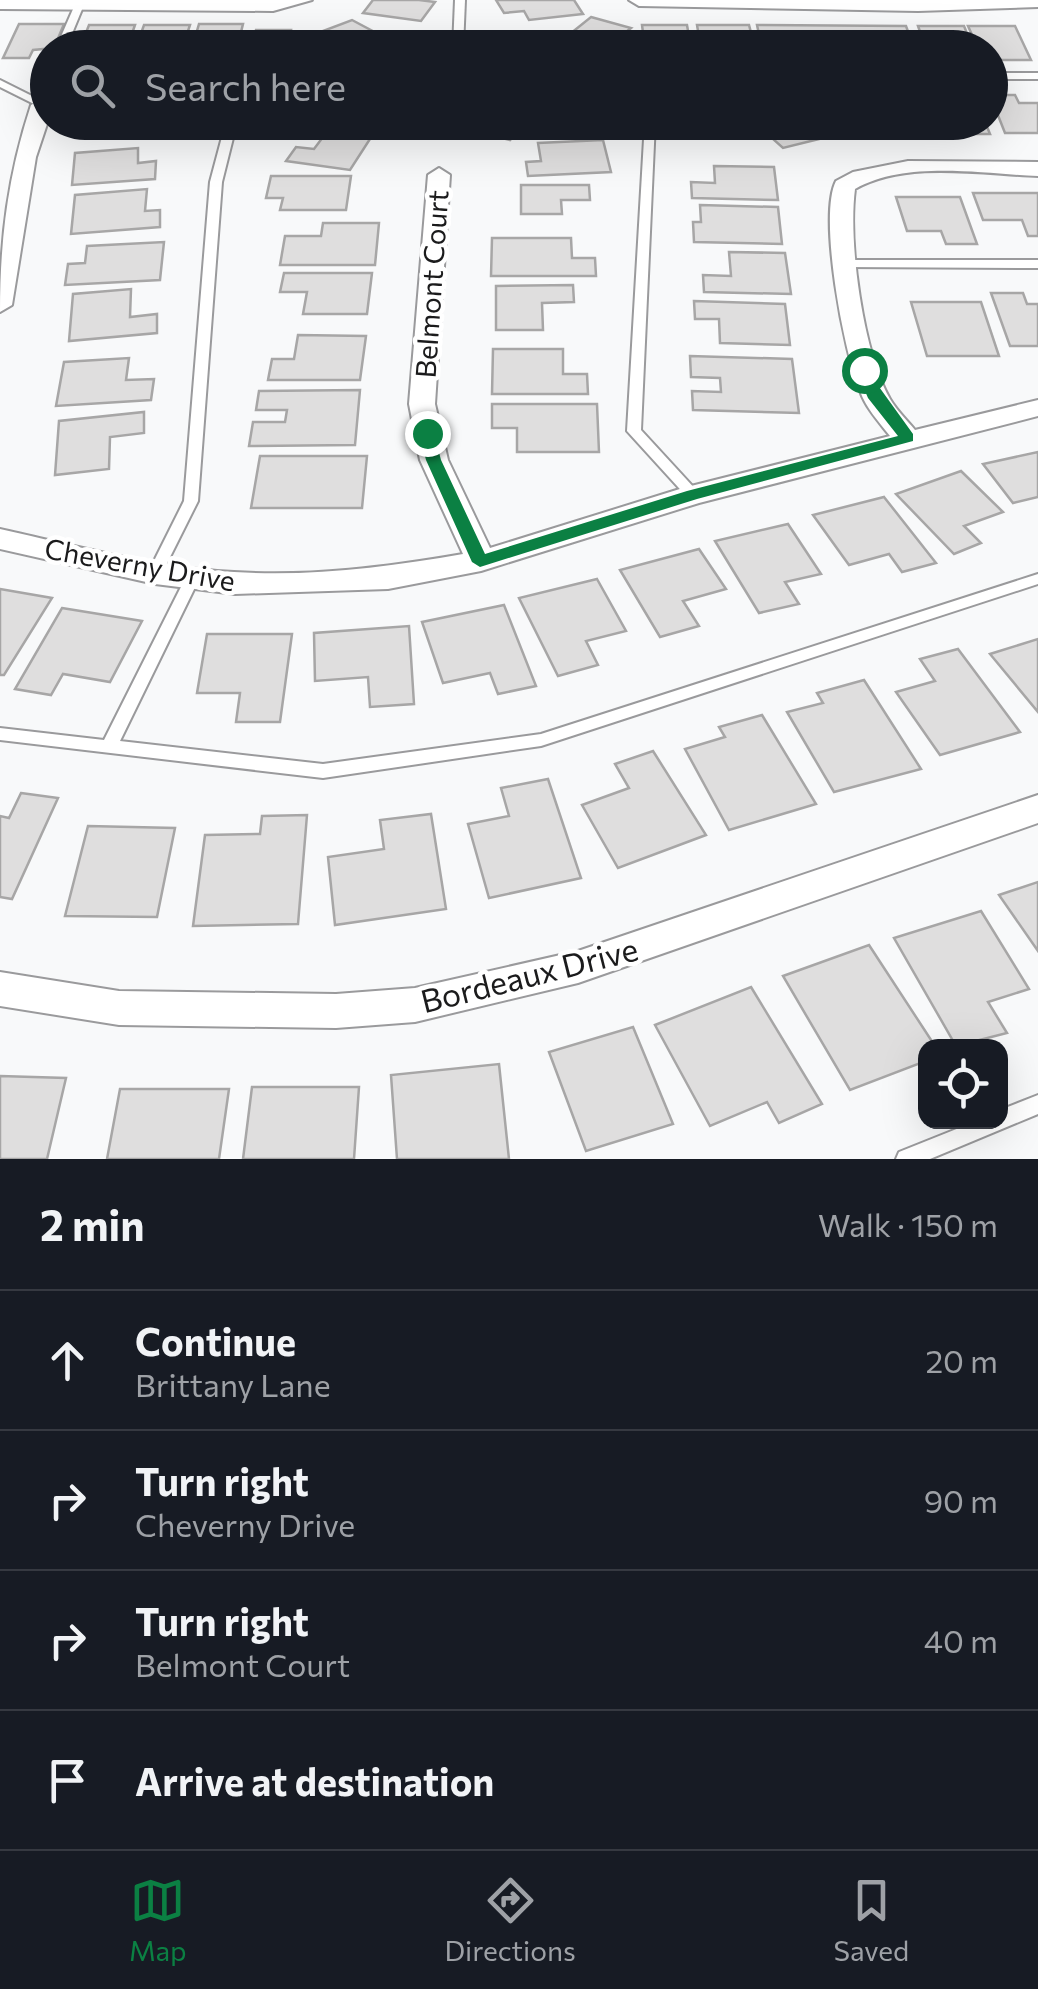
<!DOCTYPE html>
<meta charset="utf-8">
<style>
body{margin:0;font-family:Commissioner,sans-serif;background:#242831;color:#f1f3f6}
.controls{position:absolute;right:30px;bottom:30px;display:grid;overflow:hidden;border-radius:20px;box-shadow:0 10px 40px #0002}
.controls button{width:90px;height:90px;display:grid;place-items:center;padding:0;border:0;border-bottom:2px solid #363941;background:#171b24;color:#f1f3f6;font:50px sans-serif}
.stop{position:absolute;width:30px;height:30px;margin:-22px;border:8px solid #0b8043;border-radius:50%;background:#fff}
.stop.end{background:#0b8043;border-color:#fff;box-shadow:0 2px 10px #0008}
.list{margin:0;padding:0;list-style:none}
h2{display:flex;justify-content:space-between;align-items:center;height:130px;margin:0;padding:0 40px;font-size:42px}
h2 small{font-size:32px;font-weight:400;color:#9ea1a6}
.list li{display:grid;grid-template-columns:65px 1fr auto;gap:30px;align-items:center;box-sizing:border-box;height:140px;padding:0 40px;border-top:2px solid #363941}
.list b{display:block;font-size:38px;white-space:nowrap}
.list p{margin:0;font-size:32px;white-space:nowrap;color:#9ea1a6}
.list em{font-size:32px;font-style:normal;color:#9ea1a6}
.icon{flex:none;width:55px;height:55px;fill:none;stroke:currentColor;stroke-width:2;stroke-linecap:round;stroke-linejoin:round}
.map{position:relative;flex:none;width:1038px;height:1159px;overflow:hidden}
.search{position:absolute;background:#171b24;box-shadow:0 10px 40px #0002;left:30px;right:30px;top:30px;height:110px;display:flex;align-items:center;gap:25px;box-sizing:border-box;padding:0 35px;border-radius:55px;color:#9ea1a6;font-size:38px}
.sheet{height:690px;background:#171b24}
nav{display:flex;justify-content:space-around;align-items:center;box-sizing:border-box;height:140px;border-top:2px solid #363941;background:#171b24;font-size:28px;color:#9ea1a6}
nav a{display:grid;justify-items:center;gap:5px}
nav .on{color:#0b8043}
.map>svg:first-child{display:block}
.building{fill:#dfdede;stroke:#a7a6a6;stroke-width:2.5}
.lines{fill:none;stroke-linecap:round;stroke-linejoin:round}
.lane-casing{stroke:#9a9a9c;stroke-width:4}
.street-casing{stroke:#9a9a9c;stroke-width:4}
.lane{fill:#fff;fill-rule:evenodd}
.street{fill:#fff;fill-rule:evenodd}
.route{fill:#0b8043}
.labels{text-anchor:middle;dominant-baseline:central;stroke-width:9;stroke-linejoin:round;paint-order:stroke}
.street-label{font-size:28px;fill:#1b1b1c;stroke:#fff}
.near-street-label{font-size:32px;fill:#1b1b1c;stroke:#fff}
</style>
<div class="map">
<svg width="1038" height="1159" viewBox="0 0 1038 1159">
<rect width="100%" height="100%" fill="#f8f9fa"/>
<g class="building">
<path d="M 373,0 L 419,0 L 435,2 L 421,21 L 363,13 Z"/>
<path d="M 496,0 L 574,0 L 583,14 L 529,20 L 524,11 L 504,13 Z"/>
<path d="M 591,17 L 631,28 L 610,45 L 555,46 Z"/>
<path d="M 352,20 L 395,43 L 339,48 L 315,34 Z"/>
<path d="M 19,24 L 64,24 L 54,48 L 33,50 L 29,58 L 3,58 Z"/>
<path d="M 199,24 L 243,24 L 237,48 L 192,48 Z"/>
<path d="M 89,25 L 135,25 L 127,48 L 80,48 Z"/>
<path d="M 144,25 L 190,25 L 183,46 L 136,48 Z"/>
<path d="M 642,25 L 687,25 L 691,48 L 645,48 Z"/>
<path d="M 697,25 L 749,25 L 754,44 L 701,48 Z"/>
<path d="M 757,25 L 906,26 L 914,48 L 762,48 Z"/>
<path d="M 918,26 L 964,26 L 973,48 L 924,43 Z"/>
<path d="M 968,26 L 1015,26 L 1031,60 L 990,60 L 990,48 L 978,48 Z"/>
<path d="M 256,30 L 291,30 L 287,48 L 251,48 Z"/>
<path d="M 990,95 L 1015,95 L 1019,103 L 1038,103 L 1038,133 L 1005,133 Z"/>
<path d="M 119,122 L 202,122 L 201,133 L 116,136 Z"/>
<path d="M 378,122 L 440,122 L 442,127 L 385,137 Z"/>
<path d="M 460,122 L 527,122 L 510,140 L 456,127 Z"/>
<path d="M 754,122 L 820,122 L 835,135 L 783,148 Z"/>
<path d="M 846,122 L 909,122 L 913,130 L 852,135 Z"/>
<path d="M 930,122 L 985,122 L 990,134 L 934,134 Z"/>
<path d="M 326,133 L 370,139 L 350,170 L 286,161 L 296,147 L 314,149 Z"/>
<path d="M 603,140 L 611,172 L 528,176 L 526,162 L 541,161 L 538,143 Z"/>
<path d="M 138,148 L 138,163 L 156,161 L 155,179 L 72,185 L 75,153 Z"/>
<path d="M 714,166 L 774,167 L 778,200 L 692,198 L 691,182 L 715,183 Z"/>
<path d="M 271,176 L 351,176 L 346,210 L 280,210 L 283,198 L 266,198 Z"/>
<path d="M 521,185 L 589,185 L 590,200 L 561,200 L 562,214 L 521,214 Z"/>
<path d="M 147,189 L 145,211 L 160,210 L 160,227 L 71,234 L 75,195 Z"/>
<path d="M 973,193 L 1038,193 L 1038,236 L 1028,236 L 1022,220 L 983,220 Z"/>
<path d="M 896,197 L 960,197 L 977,244 L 946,244 L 941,231 L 907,231 Z"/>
<path d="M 700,205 L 778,207 L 782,244 L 694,242 L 693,222 L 701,222 Z"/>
<path d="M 323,223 L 379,223 L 375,265 L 280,265 L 285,236 L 321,236 Z"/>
<path d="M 492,238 L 571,238 L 572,258 L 595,258 L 596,276 L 491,276 Z"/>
<path d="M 164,242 L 160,280 L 65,285 L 68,264 L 85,263 L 87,246 Z"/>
<path d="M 729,252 L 785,253 L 791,294 L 704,292 L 703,275 L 731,276 Z"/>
<path d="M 284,273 L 372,273 L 367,314 L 303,314 L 307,292 L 280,292 Z"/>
<path d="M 573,285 L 574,302 L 542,303 L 543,330 L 496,330 L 496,286 Z"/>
<path d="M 131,289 L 130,317 L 157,314 L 157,333 L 69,341 L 73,294 Z"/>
<path d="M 991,293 L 1023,293 L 1027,304 L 1038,304 L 1038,346 L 1010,346 Z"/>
<path d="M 694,301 L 785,304 L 790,345 L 720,343 L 719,319 L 695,319 Z"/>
<path d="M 911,302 L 981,302 L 999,356 L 927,356 Z"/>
<path d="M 298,335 L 366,336 L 360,380 L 268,380 L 272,359 L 294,359 Z"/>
<path d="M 493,349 L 563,349 L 563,374 L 587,374 L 588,394 L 492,394 Z"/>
<path d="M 690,356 L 792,359 L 799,413 L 693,410 L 692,391 L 721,392 L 720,378 L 691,377 Z"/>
<path d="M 129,358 L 126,380 L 154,379 L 151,400 L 56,406 L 64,362 Z"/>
<path d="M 360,390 L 355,445 L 249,446 L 253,422 L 285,422 L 287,410 L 256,410 L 259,391 Z"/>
<path d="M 492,404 L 597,404 L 599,452 L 517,452 L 517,428 L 492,428 Z"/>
<path d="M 144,412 L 144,433 L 110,437 L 109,469 L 55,475 L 59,421 Z"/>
<path d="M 1038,452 L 1038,497 L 1013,503 L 983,464 Z"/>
<path d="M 260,456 L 367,456 L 362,508 L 251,508 Z"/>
<path d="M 961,471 L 1003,512 L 964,526 L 981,543 L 954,554 L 896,494 Z"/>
<path d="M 884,497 L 936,563 L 902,572 L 889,554 L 849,565 L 813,515 Z"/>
<path d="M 788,524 L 821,574 L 785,582 L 799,604 L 759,613 L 715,541 Z"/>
<path d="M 699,549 L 726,589 L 683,601 L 699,626 L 660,637 L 620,570 Z"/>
<path d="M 597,579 L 626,631 L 586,641 L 598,665 L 558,676 L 519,598 Z"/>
<path d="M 0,589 L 52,598 L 4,675 L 0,675 Z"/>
<path d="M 504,605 L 536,686 L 498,694 L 490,673 L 443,683 L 422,622 Z"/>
<path d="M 62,608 L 142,621 L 110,682 L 63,674 L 51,695 L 15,689 Z"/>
<path d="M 409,626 L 414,704 L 370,707 L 368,677 L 315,681 L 314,633 Z"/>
<path d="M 207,634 L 292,634 L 280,722 L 236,722 L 240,693 L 197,693 Z"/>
<path d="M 1038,639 L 1038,712 L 990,654 Z"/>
<path d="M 958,649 L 1020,732 L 940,755 L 896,692 L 935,681 L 920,659 Z"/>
<path d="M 864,680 L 921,769 L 834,792 L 787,712 L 823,703 L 817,693 Z"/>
<path d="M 762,715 L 816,804 L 729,830 L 685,749 L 725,737 L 719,727 Z"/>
<path d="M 653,751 L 706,835 L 618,868 L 582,805 L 629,788 L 615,764 Z"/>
<path d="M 548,779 L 581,878 L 489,898 L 468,824 L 509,816 L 501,788 Z"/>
<path d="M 21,793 L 58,798 L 12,899 L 0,897 L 0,816 L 9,818 Z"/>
<path d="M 431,814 L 446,909 L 335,925 L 328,857 L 384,849 L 380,820 Z"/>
<path d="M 307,815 L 298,924 L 193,926 L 205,835 L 260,834 L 262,816 Z"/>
<path d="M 88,826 L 175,828 L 157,917 L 65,916 Z"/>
<path d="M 1038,882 L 1038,951 L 999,895 Z"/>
<path d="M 981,911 L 1029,989 L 988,1002 L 1007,1033 L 956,1046 L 894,938 Z"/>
<path d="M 869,945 L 935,1046 L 926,1046 L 926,1061 L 850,1090 L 783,976 Z"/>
<path d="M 751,987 L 822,1104 L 779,1123 L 767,1102 L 710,1126 L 655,1025 Z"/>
<path d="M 633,1027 L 673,1124 L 586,1151 L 549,1052 Z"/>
<path d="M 499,1064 L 509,1159 L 397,1159 L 391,1075 Z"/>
<path d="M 0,1076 L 66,1078 L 47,1159 L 0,1159 Z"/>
<path d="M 252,1087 L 359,1087 L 354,1159 L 243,1159 Z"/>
<path d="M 120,1089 L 229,1089 L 219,1159 L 107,1159 Z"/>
</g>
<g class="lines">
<g class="lane-casing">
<g id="lane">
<path d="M 77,0 L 85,2 L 66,48 L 56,48 Z"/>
<path d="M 455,0 L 465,0 L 463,48 L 453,48 Z"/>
<rect x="990" y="73" width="48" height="6"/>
<path d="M 48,78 L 48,104 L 42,108 L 0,87 L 0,80 L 38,99 L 43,81 Z"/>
<path d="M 226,122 L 237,122 L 222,182 L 198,501 L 162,573 L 155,578 L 148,573 L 184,501 L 210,182 Z"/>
<path d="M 645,122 L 655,122 L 641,430 L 698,492 L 700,495 L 698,498 L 688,498 L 627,431 Z"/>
<path d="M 848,260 L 1038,260 L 1038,268 L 844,267 L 842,264 Z"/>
<path d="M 193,572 L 200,577 L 120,741 L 323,764 L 541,734 L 1038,574 L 1038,584 L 541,746 L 323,778 L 0,740 L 0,728 L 104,740 L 186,577 Z"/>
<path d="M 1038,1095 L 1038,1114 L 930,1159 L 896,1159 L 899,1152 L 974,1122 L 1000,1122 L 1000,1110 Z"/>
</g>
</g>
<g class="street-casing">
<g id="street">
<path d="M 0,0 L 312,0 L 273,11 L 0,9 Z"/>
<path d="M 629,0 L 1038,0 L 1038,7 L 918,11 L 639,6 Z"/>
<path d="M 42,99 L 48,100 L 48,121 L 36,157 L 12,305 L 0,312 C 0,239 8,175 31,105 Z"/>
<path d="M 908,161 L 1038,162 L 1038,176 C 981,174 907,160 855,189 C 848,243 863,352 890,399 C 897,411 907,420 915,430 L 1038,400 L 1038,416 L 699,503 L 481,571 L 388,589 L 235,594 L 155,584 L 0,549 L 0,529 C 77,546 155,568 234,572 C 310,577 388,567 463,554 L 420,460 L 409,404 L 428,175 L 439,168 L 450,175 L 435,404 L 448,460 L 490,548 L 683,488 L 890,436 C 879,422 866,408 860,391 C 844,353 818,216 836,181 L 853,172 Z"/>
<path d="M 1038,795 L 1038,823 L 578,983 L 415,1022 L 336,1028 L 119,1025 L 0,1006 L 0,972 L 119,991 L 336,994 L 415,988 L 578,951 Z"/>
</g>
</g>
<use href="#lane" class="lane"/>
<use href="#street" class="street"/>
</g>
<path class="route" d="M 864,366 L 913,434 L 913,441 L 697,499 L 480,567 L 472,562 L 426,460 L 419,433 L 427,428 L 434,433 L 441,460 L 485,554 L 687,491 L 898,436 L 868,398 L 856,370 Z"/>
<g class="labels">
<g class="street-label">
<text transform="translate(431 284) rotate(-86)">Belmont Court</text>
<text transform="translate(140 564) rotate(10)">Cheverny Drive</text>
</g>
<g class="near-street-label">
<text transform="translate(529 974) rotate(-14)">Bordeaux Drive</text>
</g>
</g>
</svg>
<div class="controls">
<button><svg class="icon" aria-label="locate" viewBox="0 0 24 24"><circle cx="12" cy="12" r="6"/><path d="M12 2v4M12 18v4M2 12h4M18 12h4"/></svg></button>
</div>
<div class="stop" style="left:864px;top:370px"></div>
<div class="stop end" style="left:427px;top:433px"></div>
<div class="search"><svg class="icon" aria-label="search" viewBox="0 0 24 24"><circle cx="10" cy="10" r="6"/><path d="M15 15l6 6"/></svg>Search here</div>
</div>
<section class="sheet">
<h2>2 min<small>Walk · 150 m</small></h2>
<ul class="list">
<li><svg class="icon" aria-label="ahead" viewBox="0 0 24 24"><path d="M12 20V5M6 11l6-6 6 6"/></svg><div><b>Continue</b><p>Brittany Lane</p></div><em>20 m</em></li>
<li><svg class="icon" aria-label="right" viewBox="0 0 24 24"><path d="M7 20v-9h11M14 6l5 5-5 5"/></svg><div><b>Turn right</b><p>Cheverny Drive</p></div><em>90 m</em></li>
<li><svg class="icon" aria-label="right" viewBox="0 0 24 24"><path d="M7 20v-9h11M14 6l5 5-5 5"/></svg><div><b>Turn right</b><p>Belmont Court</p></div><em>40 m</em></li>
<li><svg class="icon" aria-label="arrive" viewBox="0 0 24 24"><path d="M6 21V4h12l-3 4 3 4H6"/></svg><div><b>Arrive at destination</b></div></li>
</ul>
</section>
<nav>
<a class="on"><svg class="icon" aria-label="map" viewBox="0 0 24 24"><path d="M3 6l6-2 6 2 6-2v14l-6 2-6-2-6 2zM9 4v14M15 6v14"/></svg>Map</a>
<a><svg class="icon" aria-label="directions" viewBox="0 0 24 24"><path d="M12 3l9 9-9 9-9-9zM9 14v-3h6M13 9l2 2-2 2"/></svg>Directions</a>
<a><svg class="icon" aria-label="saved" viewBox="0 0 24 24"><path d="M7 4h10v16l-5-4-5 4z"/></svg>Saved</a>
</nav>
